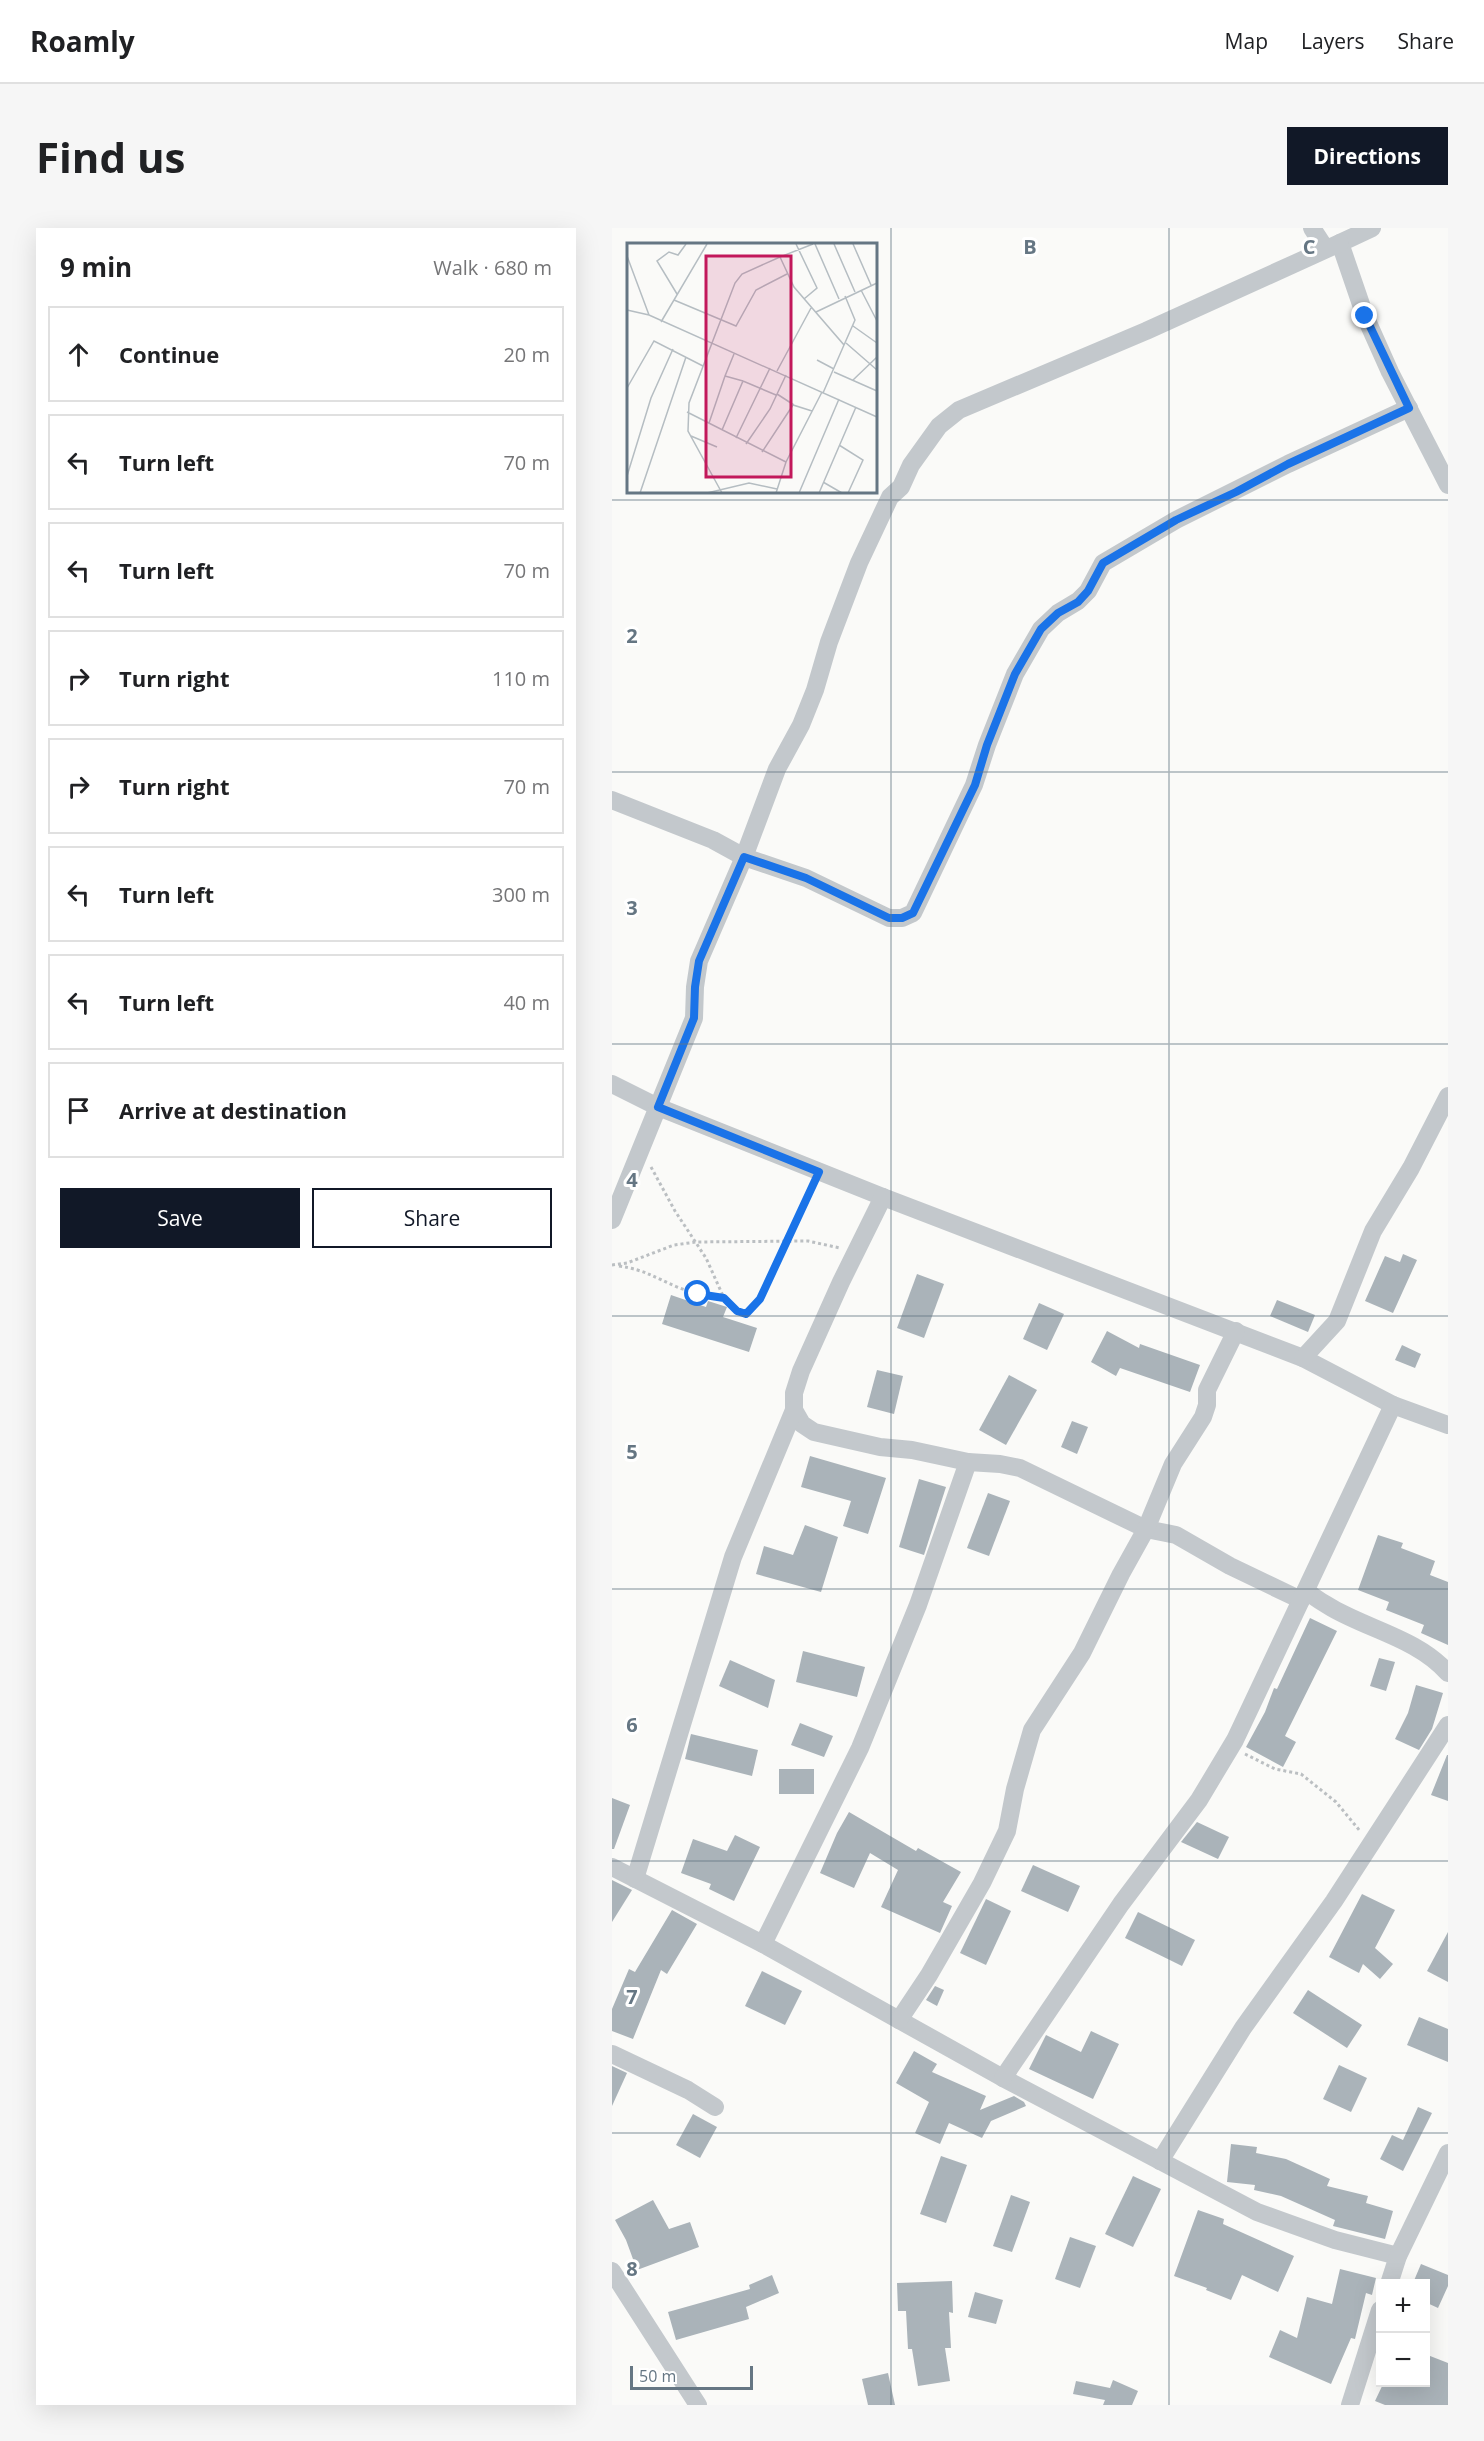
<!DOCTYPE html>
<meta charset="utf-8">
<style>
body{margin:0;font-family:"Open Sans",sans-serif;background:#f6f6f6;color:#202124}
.controls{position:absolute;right:18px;bottom:18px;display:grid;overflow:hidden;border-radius:0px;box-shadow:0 6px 24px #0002}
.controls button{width:54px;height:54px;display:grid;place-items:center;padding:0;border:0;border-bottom:2px solid #e0e0e0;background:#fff;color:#202124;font:30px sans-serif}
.scale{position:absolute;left:18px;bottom:15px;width:123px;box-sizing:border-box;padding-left:6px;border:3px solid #657683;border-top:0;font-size:16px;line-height:21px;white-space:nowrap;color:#657683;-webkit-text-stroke:4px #fff;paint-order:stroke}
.stop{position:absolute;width:18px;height:18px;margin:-14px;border:4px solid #1a73e8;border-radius:50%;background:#fff}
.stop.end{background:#1a73e8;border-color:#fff;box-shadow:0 2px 6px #0008}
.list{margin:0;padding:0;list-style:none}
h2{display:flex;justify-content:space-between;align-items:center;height:78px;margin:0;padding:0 24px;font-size:26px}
h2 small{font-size:20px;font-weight:400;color:#757577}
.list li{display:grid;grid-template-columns:39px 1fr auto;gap:18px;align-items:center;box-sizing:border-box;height:96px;margin:0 12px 12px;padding:0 12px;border:2px solid #e0e0e0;border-radius:0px}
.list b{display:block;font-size:22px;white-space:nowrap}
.list em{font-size:20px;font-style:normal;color:#757577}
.actions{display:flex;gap:12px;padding:18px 24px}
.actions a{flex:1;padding:14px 0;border:2px solid #111827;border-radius:0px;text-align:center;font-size:21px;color:#111827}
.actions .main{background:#111827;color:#fff}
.icon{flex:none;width:33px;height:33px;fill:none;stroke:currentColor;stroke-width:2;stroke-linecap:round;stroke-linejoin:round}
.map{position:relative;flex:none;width:836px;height:2177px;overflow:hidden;border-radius:0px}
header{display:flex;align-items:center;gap:36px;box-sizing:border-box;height:84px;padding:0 30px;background:#fff;border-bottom:2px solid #e0e0e0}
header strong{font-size:28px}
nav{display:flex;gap:33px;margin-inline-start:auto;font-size:21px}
.intro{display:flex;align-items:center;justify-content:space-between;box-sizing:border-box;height:144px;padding:0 36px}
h1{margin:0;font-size:42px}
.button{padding:15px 27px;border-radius:0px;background:#111827;color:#fff;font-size:21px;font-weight:700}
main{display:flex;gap:36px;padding:0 36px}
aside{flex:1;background:#fff;border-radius:0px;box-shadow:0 6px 24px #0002}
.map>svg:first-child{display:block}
.building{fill:#aab3b9}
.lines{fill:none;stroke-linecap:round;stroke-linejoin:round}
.path{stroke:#bbbfc2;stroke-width:3;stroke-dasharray:3 3;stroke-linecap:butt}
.street{stroke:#c3c8cc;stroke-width:18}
.route{stroke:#1a73e8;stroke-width:8}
.grid{fill:none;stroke:#657683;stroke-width:1.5;stroke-opacity:0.55}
.inset-road{fill:none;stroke:#b5bdc2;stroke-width:1.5}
.view{fill:#c2185b;fill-opacity:0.15;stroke:#c2185b;stroke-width:3}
.inset-edge{fill:none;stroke:#657683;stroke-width:3}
.grid-label{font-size:20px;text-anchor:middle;font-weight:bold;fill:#657683;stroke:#fff;stroke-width:6;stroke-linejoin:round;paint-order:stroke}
</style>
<header>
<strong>Roamly</strong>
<nav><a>Map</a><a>Layers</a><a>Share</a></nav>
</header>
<div class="intro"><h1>Find us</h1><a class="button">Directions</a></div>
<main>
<aside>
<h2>9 min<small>Walk · 680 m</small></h2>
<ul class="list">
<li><svg class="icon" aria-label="ahead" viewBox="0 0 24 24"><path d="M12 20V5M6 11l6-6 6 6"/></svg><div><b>Continue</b></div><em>20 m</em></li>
<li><svg class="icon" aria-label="left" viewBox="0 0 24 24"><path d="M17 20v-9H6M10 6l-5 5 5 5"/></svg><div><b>Turn left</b></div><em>70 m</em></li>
<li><svg class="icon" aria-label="left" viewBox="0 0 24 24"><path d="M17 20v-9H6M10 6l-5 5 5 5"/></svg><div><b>Turn left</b></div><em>70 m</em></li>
<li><svg class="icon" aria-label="right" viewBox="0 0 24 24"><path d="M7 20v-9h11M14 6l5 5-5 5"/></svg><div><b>Turn right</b></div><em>110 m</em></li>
<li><svg class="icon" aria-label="right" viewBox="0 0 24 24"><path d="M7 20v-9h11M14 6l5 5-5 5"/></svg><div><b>Turn right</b></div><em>70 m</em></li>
<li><svg class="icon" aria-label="left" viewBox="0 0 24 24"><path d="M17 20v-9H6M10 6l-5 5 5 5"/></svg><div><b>Turn left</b></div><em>300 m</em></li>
<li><svg class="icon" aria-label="left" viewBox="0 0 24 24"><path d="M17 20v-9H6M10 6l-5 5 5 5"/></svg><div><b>Turn left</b></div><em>40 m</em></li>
<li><svg class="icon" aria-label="arrive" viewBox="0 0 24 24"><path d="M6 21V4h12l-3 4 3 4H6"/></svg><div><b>Arrive at destination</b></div></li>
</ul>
<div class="actions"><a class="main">Save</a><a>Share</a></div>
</aside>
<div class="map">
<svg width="836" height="2177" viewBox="0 0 836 2177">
<rect width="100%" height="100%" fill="#fafaf8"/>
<g class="building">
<path d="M 791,1026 L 805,1032 L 781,1085 L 753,1073 L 773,1028 L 788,1034 Z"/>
<path d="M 305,1046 L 332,1056 L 312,1110 L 285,1100 Z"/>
<path d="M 59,1067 L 94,1079 L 96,1073 L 115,1079 L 111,1089 L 145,1100 L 137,1124 L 50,1096 Z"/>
<path d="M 665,1072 L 703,1087 L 696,1104 L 658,1088 Z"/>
<path d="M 427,1075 L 452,1086 L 435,1122 L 411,1111 Z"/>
<path d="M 495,1103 L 527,1120 L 528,1116 L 588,1137 L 578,1164 L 508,1140 L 504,1148 L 479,1134 Z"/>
<path d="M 790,1117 L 809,1126 L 803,1140 L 783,1132 Z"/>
<path d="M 265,1142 L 291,1148 L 282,1186 L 255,1179 Z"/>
<path d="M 397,1147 L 425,1162 L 394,1217 L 367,1202 Z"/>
<path d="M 460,1193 L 476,1199 L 465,1226 L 449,1219 Z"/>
<path d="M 198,1228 L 274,1250 L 256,1306 L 231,1298 L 239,1273 L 189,1259 Z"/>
<path d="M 307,1251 L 334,1259 L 312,1327 L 287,1319 Z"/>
<path d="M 376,1265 L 398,1273 L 377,1328 L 355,1320 Z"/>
<path d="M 193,1297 L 226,1309 L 209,1364 L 144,1346 L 152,1318 L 181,1327 Z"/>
<path d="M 766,1307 L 791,1315 L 789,1320 L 823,1333 L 818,1347 L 836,1354 L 836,1417 L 809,1405 L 812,1397 L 774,1382 L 777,1374 L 746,1362 Z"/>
<path d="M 698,1390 L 725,1403 L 673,1508 L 684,1514 L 671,1539 L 634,1519 L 653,1484 L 662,1460 L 665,1461 Z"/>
<path d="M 191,1423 L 253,1439 L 245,1469 L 184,1454 Z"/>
<path d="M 767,1430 L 783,1434 L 774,1463 L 758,1458 Z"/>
<path d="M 118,1432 L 163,1452 L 156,1480 L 107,1458 Z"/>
<path d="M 804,1457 L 831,1465 L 820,1501 L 807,1522 L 783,1511 L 796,1485 Z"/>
<path d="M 188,1495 L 221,1508 L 212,1529 L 179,1517 Z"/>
<path d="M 79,1506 L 146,1522 L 140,1548 L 73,1531 Z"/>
<path d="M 835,1527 L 836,1527 L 836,1573 L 819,1567 Z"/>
<rect x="167" y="1541" width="35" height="25"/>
<path d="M 0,1570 L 18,1577 L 2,1621 L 0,1621 Z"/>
<path d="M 237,1584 L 304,1623 L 306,1620 L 349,1644 L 331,1674 L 340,1678 L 328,1705 L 269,1679 L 286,1642 L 258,1625 L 242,1660 L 208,1645 L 225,1605 Z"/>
<path d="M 585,1594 L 617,1609 L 606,1631 L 569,1614 Z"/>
<path d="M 123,1607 L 148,1619 L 122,1673 L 97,1661 L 99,1656 L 69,1645 L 81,1611 L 115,1623 Z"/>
<path d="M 421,1637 L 468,1658 L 456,1684 L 409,1663 Z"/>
<path d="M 0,1652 L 20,1662 L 0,1694 Z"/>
<path d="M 750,1666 L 783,1682 L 763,1720 L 781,1736 L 768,1751 L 751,1736 L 747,1745 L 717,1729 Z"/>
<path d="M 374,1671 L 399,1683 L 374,1737 L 348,1725 Z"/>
<path d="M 60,1682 L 85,1696 L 55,1746 L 49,1742 L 21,1811 L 0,1803 L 0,1781 L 17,1741 L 23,1744 Z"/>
<path d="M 526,1684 L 583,1712 L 570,1738 L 513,1710 Z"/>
<path d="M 836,1704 L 836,1754 L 815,1743 Z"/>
<path d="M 150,1743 L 190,1763 L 173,1797 L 133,1778 Z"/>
<path d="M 323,1758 L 332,1762 L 325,1778 L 314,1772 Z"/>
<path d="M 696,1762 L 750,1797 L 735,1820 L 681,1785 Z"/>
<path d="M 807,1789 L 836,1801 L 836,1834 L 795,1817 Z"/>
<path d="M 479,1803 L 507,1816 L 481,1871 L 417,1841 L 434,1807 L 469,1824 Z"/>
<path d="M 302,1823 L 325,1836 L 320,1844 L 374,1868 L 368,1882 L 402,1868 L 412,1874 L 414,1878 L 379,1893 L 370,1910 L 337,1895 L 328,1916 L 303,1905 L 317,1874 L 284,1855 Z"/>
<path d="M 727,1837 L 755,1850 L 739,1884 L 711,1871 Z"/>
<path d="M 0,1838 L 15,1845 L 0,1878 Z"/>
<path d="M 806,1879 L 820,1885 L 791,1943 L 768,1931 L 780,1907 L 791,1912 Z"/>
<path d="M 81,1886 L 105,1899 L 88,1930 L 64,1917 Z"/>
<path d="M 619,1916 L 645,1919 L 644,1925 L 674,1931 L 718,1951 L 715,1958 L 756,1968 L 754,1975 L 781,1983 L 773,2011 L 721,1998 L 723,1992 L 669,1968 L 642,1962 L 643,1957 L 615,1954 Z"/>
<path d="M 329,1928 L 355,1937 L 334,1995 L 308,1986 Z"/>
<path d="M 521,1948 L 549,1961 L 521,2019 L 493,2006 Z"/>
<path d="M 399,1967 L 418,1974 L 400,2024 L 381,2018 Z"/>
<path d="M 41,1972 L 57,2001 L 78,1994 L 87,2019 L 25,2042 L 14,2012 L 3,1992 Z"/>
<path d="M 586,1982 L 612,1991 L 611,1996 L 682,2028 L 666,2064 L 630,2047 L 619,2072 L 594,2062 L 595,2060 L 562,2048 Z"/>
<path d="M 458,2009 L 484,2018 L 468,2060 L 443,2051 Z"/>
<path d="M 809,2036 L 836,2047 L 836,2058 L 826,2080 L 813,2074 L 813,2055 L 801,2055 Z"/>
<path d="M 728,2041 L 764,2050 L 760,2067 L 754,2065 L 743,2111 L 739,2110 L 719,2156 L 657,2129 L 668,2102 L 685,2110 L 695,2069 L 720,2076 Z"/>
<path d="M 160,2047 L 167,2065 L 134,2079 L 137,2091 L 64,2112 L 56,2084 L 138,2061 L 137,2057 Z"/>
<path d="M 340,2053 L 341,2085 L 337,2084 L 339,2120 L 333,2120 L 338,2153 L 306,2158 L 300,2121 L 296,2121 L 294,2083 L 286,2083 L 285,2055 Z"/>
<path d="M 363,2064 L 391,2072 L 384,2096 L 356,2089 Z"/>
<path d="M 813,2126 L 836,2135 L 836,2177 L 773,2177 L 763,2173 L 772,2154 L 813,2154 Z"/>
<path d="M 276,2145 L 283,2177 L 256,2177 L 250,2151 Z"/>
<path d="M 501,2152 L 526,2163 L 520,2177 L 491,2177 L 493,2172 L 461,2166 L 464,2153 L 498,2160 Z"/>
</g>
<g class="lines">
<g class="path">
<path d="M 39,939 L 63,983 L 94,1030 L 112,1070 L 125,1083 L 134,1086 L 149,1071 L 200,958"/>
<path d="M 0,1037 L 15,1035 L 62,1017 L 84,1014 L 196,1013 L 228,1020"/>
<path d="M 7,1038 C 33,1042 42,1049 65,1059 C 80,1065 96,1068 112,1070"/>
<path d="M 633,1526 L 663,1541 L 689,1546 L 724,1574 L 748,1603"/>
</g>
<g class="street">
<path d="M 700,0 L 713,20"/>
<path d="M 760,0 L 728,15 L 753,88 L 778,144 L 836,257"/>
<path d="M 0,572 L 101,612 L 132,629 L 194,650 L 277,690 L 290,690 L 301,685 L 362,557 L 375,517 L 403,446 L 429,401 L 446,385 L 466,373 L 476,363 L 491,335 L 564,292 L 676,236 L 797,180"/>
<path d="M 0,856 L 46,879 L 271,969 L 691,1130 L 781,1177 L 836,1197"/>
<path d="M 271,969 L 229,1054 L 189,1143 L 182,1165 L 182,1182 L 190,1196 L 202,1204 L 268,1219 L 300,1222 L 356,1234"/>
<path d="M 0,992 L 82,790 L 83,759 L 87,733 L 132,629 L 165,541 L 189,497 L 203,462 L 217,414 L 247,335 L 278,269 L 289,259 L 299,237 L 327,198 L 347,182 L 534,103 L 728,15"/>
<path d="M 691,1130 L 725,1093 L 761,1003 L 799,940 L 836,868"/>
<path d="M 694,1362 C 702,1370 710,1374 720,1380 C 758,1402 806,1411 836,1445"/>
<path d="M 0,1639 L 151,1716 L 391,1850 L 645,1984 L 723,2012 L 786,2028"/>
<path d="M 23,1651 L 121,1329 L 182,1182"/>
<path d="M 151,1716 L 248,1520 L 306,1377 L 356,1234 L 388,1236 L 408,1240 L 534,1301 L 564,1307 L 618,1338 L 689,1372"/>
<path d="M 287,1792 L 317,1747 L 370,1655 L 395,1603 L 403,1561 L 420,1502 L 470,1425 L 509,1346 L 534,1301 L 561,1236 L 591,1189 L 595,1177 L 595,1162 L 624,1103"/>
<path d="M 0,1826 L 76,1862 L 103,1879"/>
<path d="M 391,1850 L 509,1676 L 587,1572 L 623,1512 L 781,1177"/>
<path d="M 548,1933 L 631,1800 L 722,1673 L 836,1497"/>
<path d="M 0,2043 L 86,2177"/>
<path d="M 777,2056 L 786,2028 L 836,1925"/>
<path d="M 738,2177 L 768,2082"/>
</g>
</g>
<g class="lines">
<path class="route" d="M 86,1066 L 112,1070 L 125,1083 L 134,1086 L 148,1071 L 207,944 L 46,879 L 82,790 L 83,759 L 87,733 L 132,629 L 194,650 L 277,690 L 290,690 L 301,685 L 363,557 L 375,517 L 403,446 L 429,401 L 446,385 L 466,374 L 476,363 L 491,335 L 564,292 L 624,264 L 676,236 L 797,180 L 753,88"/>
</g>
<path class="grid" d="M 279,0 L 279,2177M 557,0 L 557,2177M 0,272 L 836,272M 0,544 L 836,544M 0,816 L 836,816M 0,1088 L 836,1088M 0,1361 L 836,1361M 0,1633 L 836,1633M 0,1905 L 836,1905"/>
<g transform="translate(15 15)">
<rect width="250" height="250" fill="#fafaf8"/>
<path class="inset-road" d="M 169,1 L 190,45 L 177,56M 186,1 L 153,14 L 167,44 L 217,102 L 196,150M 188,1 L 212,56M 207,1 L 228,49M 226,1 L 244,42M 0,13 L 22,72M 234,47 L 250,78M 50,51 L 30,18 L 42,9 L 51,12 L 59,1M 47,57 L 109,83 L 129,47 L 160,31M 0,67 L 22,72 L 250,174M 189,69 L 250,40M 34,79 L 80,1M 226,83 L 250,100M 219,100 L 250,127M 217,102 L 228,77 L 218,53M 107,111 L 98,133 L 116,138M 190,117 L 207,126M 150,128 L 184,65M 207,129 L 250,148M 226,137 L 250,114M 0,145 L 27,98 L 76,123M 150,151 L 167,162M 60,169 L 159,219M 82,180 L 98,133M 95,187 L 116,138 L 149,152M 64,193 L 90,204M 109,195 L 143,125M 119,201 L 143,166 L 159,132M 212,202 L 236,217 L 221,250M 135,209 L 166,162 L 185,168M 0,233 L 24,155 L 46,106M 196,239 L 215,250M 13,250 L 59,114M 80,250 L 122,240 L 150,246M 95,250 L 61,188 L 62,160 L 108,40 L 115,31 L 153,14M 149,250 L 159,219 L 195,149M 172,250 L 212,156M 192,250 L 229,164"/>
<path class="view" d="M 79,13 L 164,13 L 164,234 L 79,234 Z"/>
<rect width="250" height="250" class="inset-edge"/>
</g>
<g class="grid-label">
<text x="418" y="26">B</text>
<text x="697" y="26">C</text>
<text x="20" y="415">2</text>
<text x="20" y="687">3</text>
<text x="20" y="959">4</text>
<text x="20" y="1231">5</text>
<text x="20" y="1504">6</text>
<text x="20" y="1776">7</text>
<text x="20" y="2048">8</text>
</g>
</svg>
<div class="controls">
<button>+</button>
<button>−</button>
</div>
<div class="scale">50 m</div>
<div class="stop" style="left:86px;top:1066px"></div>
<div class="stop end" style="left:753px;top:88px"></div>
</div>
</main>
